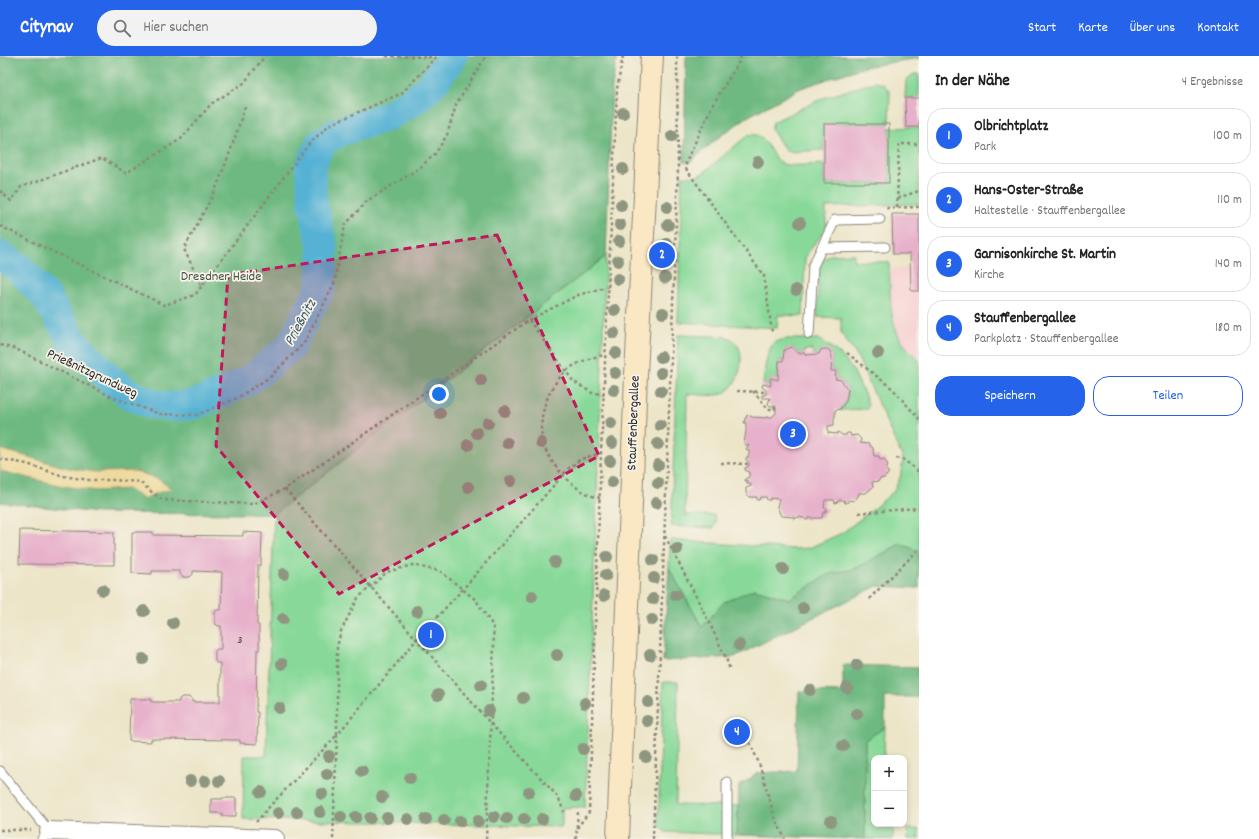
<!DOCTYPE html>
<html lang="de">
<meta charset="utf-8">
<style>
body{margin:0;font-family:Dekko,sans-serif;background:#f2f2f2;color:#202124}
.controls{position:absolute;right:12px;bottom:12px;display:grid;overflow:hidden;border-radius:8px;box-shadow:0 2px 6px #0003}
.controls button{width:36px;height:36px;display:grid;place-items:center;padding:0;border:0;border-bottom:1px solid #e0e0e0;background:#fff;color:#202124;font:20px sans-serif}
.you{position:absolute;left:439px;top:338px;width:14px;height:14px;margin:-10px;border:3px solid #fff;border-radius:50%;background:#1a73e8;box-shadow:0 0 0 6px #1a73e833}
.badge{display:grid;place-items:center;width:26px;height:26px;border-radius:50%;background:#2563eb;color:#fff;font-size:13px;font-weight:700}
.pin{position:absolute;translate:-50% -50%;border:2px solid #fff;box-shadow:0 1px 4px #0006}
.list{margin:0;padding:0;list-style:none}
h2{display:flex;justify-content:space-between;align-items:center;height:52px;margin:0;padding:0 16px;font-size:17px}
h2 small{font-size:13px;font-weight:400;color:#757577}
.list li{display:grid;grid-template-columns:26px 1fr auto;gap:12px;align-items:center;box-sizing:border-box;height:56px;margin:0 8px 8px;padding:0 8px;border:1px solid #e0e0e0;border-radius:16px}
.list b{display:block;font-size:15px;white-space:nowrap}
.list p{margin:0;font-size:13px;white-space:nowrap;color:#757577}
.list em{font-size:13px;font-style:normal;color:#757577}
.actions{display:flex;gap:8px;padding:12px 16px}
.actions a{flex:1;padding:9px 0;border:1px solid #2563eb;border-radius:16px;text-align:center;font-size:14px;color:#2563eb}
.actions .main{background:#2563eb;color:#fff}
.icon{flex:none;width:22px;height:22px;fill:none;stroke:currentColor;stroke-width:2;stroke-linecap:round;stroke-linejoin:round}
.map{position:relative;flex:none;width:919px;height:783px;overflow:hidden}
header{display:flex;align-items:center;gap:24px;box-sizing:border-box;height:56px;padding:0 20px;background:#2563eb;color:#fff}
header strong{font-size:19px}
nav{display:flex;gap:22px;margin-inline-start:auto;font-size:14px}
.search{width:280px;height:36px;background:#f2f2f2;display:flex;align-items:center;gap:10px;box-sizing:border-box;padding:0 14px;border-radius:22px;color:#757577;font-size:15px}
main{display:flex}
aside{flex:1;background:#fff}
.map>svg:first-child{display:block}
.built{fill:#f7cfd0}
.green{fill:#88d999;stroke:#5a8262}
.forest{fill:#6eb981;stroke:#4c7256}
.sand{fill:#eeda9e;stroke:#8c8264}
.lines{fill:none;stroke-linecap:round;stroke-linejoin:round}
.river{stroke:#56b2d4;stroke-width:30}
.building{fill:#e7b0cb}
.lane-casing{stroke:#8c887a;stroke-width:11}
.street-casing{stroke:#8c887a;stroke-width:20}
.secondary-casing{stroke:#8c887a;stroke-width:24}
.path{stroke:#8c887a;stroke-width:2.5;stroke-dasharray:3 3;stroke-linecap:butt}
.lane{stroke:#fff;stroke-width:9}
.street{stroke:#fff;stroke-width:18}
.secondary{stroke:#fae7c3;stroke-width:22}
.tree{fill:#8e9680}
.marked{fill:#c2185b;fill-opacity:0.2;stroke:#c2185b;stroke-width:3;stroke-dasharray:8 5;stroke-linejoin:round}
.labels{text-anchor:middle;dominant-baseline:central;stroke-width:3.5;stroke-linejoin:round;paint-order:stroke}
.number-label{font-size:12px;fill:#5a4c53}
.park-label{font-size:14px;fill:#425646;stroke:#f7f3e8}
.street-label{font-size:14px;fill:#2b2b2b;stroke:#f7f3e8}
.water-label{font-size:15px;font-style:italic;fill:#3a5a66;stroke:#f7f3e8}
</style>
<header>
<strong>Citynav</strong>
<div class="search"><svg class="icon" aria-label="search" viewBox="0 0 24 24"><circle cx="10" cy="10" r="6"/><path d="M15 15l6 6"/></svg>Hier suchen</div>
<nav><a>Start</a><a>Karte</a><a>Über uns</a><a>Kontakt</a></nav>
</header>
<main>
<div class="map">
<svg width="919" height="783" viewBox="0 0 919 783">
<rect width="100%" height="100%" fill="#f7f3e8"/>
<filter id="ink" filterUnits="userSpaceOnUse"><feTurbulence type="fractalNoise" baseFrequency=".025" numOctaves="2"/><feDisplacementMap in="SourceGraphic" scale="8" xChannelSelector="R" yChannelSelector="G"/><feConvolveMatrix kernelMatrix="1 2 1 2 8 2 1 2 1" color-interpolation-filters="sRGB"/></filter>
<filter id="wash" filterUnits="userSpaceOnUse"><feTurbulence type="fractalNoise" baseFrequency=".012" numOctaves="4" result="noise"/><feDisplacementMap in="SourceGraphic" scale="16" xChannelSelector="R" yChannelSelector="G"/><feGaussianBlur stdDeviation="0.9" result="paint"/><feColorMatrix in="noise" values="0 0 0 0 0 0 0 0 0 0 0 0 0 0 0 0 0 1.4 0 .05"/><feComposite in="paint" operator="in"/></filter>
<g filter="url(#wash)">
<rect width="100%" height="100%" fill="#ece5c8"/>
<path class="built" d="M 919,197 L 919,304 L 902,286 L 893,266 L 890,246 L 889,213 L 910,212 L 910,198 Z"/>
<g class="green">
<path d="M 914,18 L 919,18 L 919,42 L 905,42 L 906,24 Z"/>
<path d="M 875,26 L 883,28 L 890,36 L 889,68 L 824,68 L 824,94 L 790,96 L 786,95 L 771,73 L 773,66 L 823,42 Z"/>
<path d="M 919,71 L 919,148 L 826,151 L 826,174 L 814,188 L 805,202 L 803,260 L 778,259 L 777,272 L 678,266 L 682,120 L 695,121 L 703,117 L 748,79 C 768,74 768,101 783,108 C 789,111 815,108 824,108 L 824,127 L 889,127 L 889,72 Z"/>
<path d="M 854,198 L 854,205 L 889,206 C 891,233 887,261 902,286 C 906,292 914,298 919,304 L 919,495 L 900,488 L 855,513 L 829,518 L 789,543 L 754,533 L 702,571 L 669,512 L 670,484 L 794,493 L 809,492 L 842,477 L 871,455 L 894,435 L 900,422 L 903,403 L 857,300 L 841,277 L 841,262 L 817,261 L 819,210 L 824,203 L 830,199 Z"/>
<path d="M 606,200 L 585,751 L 562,752 L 562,771 L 243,763 L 244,700 L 266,700 L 274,458 Z"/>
<path d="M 678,279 C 690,279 702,280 715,280 C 718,281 723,280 727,281 C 750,288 742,328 724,337 C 714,342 698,338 687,338 L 685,459 L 714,459 L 716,466 L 714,472 L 671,470 Z"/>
<path d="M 785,283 L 819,283 L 825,287 L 841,299 L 854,316 L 866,342 L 868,349 L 867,353 L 840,354 L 846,345 L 848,334 L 841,324 L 835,323 L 836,315 L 831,315 L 832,299 L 827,293 L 821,294 L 819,298 L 813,298 L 813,294 L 805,294 L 805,297 L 797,297 L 793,292 L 786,293 L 783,305 L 779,305 L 778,324 L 770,323 L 771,330 L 763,328 C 765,314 765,299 774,286 Z"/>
<path d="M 663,626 L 678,626 L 676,749 L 738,750 L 737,779 L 665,776 L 658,769 Z"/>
<path d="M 885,671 L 884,702 L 874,702 L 874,768 L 883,768 L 883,772 L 893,772 L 893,780 L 892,783 L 865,783 L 865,684 Z"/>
<path d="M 907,773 L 919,773 L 919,783 L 908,783 Z"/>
</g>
<g class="forest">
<path d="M 0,0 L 617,0 L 612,30 L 606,200 L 274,458 L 99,457 L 0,446 Z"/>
<path d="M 686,0 L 919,0 L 919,2 L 864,11 L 801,32 L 747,61 L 719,81 L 689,107 L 684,106 Z"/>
<path d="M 900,488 L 919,495 L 919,532 L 877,530 L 734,601 L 663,605 L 669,512 L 702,571 L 724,546 L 754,533 L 789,543 L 829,518 L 855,513 Z"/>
<path d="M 843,609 L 919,611 L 919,641 L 885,641 L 885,671 L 865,684 L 865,783 L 737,779 L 739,730 L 758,717 L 797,715 L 799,635 L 843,636 Z"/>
</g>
<path class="sand" d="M 0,393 L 68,412 L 96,416 L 135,415 L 158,423 L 172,433 L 154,438 L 145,444 L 128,433 L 97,435 L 63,430 L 0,415 Z"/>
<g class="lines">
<path class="river" d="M 0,199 L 19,212 L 46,241 L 73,286 L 109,323 L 128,337 L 152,348 L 174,351 L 196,348 L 250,324 L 290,291 L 321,231 L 323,193 L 313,148 L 310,111 L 321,87 L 338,76 L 386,61 L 413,45 L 430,31 L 453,0"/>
</g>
<g id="blocks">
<g class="building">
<path d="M 905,42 L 919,42 L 919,71 L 906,71 Z"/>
<rect x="824" y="68" width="65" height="59"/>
<path d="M 892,158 L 919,158 L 919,235 L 911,235 L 910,198 L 893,198 Z"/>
<path d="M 791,291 L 795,294 L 797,297 L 805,297 L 806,299 L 819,298 L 821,294 L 824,293 L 827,293 L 830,295 L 832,300 L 831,315 L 836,315 L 835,323 L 841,324 L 848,334 L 846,345 L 841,352 L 841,353 L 835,354 L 835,361 L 834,362 L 834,369 L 828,370 L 828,377 L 837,378 L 838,376 L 842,379 L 846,379 L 847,377 L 850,377 L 851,380 L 857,379 L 861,383 L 860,387 L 867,388 L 867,387 L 869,388 L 869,389 L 873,392 L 874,400 L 879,400 L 880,404 L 884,403 L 888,409 L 887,410 L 887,416 L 889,417 L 884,422 L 879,423 L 879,425 L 872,426 L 873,431 L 866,437 L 859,437 L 858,440 L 854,445 L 849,444 L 847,447 L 845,447 L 844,444 L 839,444 L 836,447 L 835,447 L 834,444 L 825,444 L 824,452 L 827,452 L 827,455 L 825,455 L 825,457 L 823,457 L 822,462 L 808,462 L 808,464 L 806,464 L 804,462 L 799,461 L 794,463 L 794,461 L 781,460 L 777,451 L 779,443 L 770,442 L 770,444 L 767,444 L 766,441 L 761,441 L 759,444 L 757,444 L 757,441 L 749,441 L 746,437 L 746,432 L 751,430 L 751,428 L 747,428 L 748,425 L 745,425 L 745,423 L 749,421 L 749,416 L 745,414 L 745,412 L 749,410 L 749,406 L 746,404 L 746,402 L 749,400 L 749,395 L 746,393 L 749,389 L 745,389 L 745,387 L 744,387 L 746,375 L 746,367 L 744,367 L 745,362 L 746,362 L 747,359 L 751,360 L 751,361 L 767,362 L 767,361 L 772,361 L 776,357 L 776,350 L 770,350 L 768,348 L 770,342 L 762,342 L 762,339 L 765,339 L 766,338 L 766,334 L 762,331 L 763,328 L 771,330 L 770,323 L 771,322 L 778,324 L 779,305 L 783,305 L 784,294 Z"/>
<path d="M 20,474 L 114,476 L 114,509 L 19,508 Z"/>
<path d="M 132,476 L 153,476 L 153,479 L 243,480 L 243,476 L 262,477 L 261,509 L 258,509 L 257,569 L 259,569 L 259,594 L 257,594 L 256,656 L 258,656 L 257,688 L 240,687 L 240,684 L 151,683 L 151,686 L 129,685 L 130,643 L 151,643 L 151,646 L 179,646 L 179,643 L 182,641 L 189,641 L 192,644 L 192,646 L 220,646 L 220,607 L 217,607 L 215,605 L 215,595 L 217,593 L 221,593 L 221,570 L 218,570 L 215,567 L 215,556 L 217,554 L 221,554 L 222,516 L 193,515 L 193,518 L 190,521 L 183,521 L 180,518 L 180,515 L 152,515 L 152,518 L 132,517 Z"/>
<path d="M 222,742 L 236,742 L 236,760 L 222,760 L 222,757 L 211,757 L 211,743 L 222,743 Z"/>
</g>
</g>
</g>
<g filter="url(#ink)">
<use href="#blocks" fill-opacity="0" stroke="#8c887a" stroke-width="1"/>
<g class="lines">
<g class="lane-casing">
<g id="lane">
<path d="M 822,192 L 885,191"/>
<path d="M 809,278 L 813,210 L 835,164 L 880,163"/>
<path d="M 0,715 L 49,775 L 42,783"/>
<path d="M 727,783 L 727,726"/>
</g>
</g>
<g class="street-casing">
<path id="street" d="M 49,775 L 275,783"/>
</g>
<g class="secondary-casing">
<path id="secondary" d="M 618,783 L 636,319 L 652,0"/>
</g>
<g class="path">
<path d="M 386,0 L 435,1"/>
<path d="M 741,0 L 740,4 L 712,50 L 686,106 L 686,113 L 764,220 L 772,276"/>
<path d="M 0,135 L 11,145 L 21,131 L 102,102 L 126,117 L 181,83 L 211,48 L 244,27 L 265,0"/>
<path d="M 898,142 L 919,135"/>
<path d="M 897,151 L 899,88 L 919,88"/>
<path d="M 886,152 L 919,151"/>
<path d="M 0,170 L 164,249 L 195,239 L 309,88 L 329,69 L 402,37 L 437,0"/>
<path d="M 201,229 L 184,193 L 215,135 L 230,96 L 246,48"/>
<path d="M 529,264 L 573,325 L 592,337 L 604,338"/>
<path d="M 0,289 L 16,293 L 112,341 L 160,358 L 197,359 L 237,342 L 270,321 L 304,287 L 334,228 L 345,169 L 367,145 L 418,113 L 435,98 L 447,79 L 456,49 L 486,0"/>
<path d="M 847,297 L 893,333 L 919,363"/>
<path d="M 737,335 L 766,336"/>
<path d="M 753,335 L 768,353 L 775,353 L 774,350"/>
<path d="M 896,402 L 903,403 L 919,416"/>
<path d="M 0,403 L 27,408 L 63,420 L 89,424 L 115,424 L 140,426 L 154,438 L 163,444 L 253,448 L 285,433 L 529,264 L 578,239 L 609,230"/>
<path d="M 721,407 L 749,408"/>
<path d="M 285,433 L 490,667 L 558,741 L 564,756"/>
<path d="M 600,442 C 596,441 591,440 588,438 C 570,430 547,405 543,386 C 537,361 548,331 566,315 C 577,306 592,301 606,299"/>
<path d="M 858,457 L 919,452"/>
<path d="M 665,480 L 708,564 L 726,602 L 730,614"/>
<path d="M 869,543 L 919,493"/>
<path d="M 742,670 L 759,707 L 774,759 L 785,783"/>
<path d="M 256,766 L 270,750 L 337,679 L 337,591 L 341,575 L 358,542 L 387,516 L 412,509 L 440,515 L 476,544 L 493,570 L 494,589 L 486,783"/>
<path d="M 577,772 L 589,756 L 601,397 L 617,33 L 623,0"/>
<path d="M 0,774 L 31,774"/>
<path d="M 333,783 L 337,679 L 417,583 L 462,534 L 569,412 L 581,403 L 601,397"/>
<path d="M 576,783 L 578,756"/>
<path d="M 653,783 L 678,114 L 677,0"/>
</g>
<use href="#lane" class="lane"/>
<use href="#street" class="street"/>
<use href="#secondary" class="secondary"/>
</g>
<g class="tree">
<circle cx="623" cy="57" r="6"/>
<circle cx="672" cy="80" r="6"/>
<circle cx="758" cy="106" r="6"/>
<circle cx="623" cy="113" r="6"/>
<circle cx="621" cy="149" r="6"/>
<circle cx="667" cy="151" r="6"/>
<circle cx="800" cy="167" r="6"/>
<circle cx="620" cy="169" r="6"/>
<circle cx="668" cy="169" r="6"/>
<circle cx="619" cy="185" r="6"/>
<circle cx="667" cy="188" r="6"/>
<circle cx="666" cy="203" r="6"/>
<circle cx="618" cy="205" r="6"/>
<circle cx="665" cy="222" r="6"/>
<circle cx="618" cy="223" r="6"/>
<circle cx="796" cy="234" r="6"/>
<circle cx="615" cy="254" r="6"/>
<circle cx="663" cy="257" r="6"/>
<circle cx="614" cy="277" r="6"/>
<circle cx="616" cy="297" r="6"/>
<circle cx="878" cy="297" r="6"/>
<circle cx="661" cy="301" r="6"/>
<circle cx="615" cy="317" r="6"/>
<circle cx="661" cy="317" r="6"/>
<circle cx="481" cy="324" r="6"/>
<circle cx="614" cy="334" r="6"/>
<circle cx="661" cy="335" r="6"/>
<circle cx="505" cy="355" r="6"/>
<circle cx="440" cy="357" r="6"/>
<circle cx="488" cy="367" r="6"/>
<circle cx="611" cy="367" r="6"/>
<circle cx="660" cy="369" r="6"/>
<circle cx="477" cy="377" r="6"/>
<circle cx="507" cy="387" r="6"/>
<circle cx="541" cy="387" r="6"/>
<circle cx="612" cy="387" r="6"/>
<circle cx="658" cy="388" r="6"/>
<circle cx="468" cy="389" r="6"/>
<circle cx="610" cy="405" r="6"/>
<circle cx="658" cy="409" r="6"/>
<circle cx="511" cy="425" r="6"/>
<circle cx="612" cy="426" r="6"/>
<circle cx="658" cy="427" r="6"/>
<circle cx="468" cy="431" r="6"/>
<circle cx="656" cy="447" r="6"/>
<circle cx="677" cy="493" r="6"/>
<circle cx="607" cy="501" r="6"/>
<circle cx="653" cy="504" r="6"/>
<circle cx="555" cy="506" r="6"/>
<circle cx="783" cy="513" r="6"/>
<circle cx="284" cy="518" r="6"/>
<circle cx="606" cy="519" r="6"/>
<circle cx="654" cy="522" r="6"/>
<circle cx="103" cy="534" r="6"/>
<circle cx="676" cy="539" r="6"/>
<circle cx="532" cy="540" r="6"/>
<circle cx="604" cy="540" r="6"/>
<circle cx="653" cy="543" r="6"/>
<circle cx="803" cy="552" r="6"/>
<circle cx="144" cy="555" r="6"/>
<circle cx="417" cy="555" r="6"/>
<circle cx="283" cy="563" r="6"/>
<circle cx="652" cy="564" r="6"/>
<circle cx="173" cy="567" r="6"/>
<circle cx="739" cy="589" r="6"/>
<circle cx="557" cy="599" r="6"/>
<circle cx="650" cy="599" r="6"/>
<circle cx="143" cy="603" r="6"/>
<circle cx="282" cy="608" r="6"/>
<circle cx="857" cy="609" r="6"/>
<circle cx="481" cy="629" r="6"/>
<circle cx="847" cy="632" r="6"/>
<circle cx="810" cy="634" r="6"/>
<circle cx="438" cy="639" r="6"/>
<circle cx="523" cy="642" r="6"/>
<circle cx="648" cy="646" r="6"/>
<circle cx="585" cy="647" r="6"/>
<circle cx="279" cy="652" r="6"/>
<circle cx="489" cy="655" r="6"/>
<circle cx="857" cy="658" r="6"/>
<circle cx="647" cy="665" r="6"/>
<circle cx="843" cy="690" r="6"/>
<circle cx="583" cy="693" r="6"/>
<circle cx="329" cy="700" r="6"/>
<circle cx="646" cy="701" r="6"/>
<circle cx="362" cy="715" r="6"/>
<circle cx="327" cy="718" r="6"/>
<circle cx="410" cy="722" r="6"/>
<circle cx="190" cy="725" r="6"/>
<circle cx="205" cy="725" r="6"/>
<circle cx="219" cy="725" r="6"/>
<circle cx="261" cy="736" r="6"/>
<circle cx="529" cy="736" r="6"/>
<circle cx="322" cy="738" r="6"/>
<circle cx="576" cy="740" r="6"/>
<circle cx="382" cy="741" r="6"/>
<circle cx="297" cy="756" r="6"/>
<circle cx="320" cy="756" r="6"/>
<circle cx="278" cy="757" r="6"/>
<circle cx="341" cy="761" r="6"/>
<circle cx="356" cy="761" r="6"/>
<circle cx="494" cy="761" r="6"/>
<circle cx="370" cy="762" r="6"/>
<circle cx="387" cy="762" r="6"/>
<circle cx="507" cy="762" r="6"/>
<circle cx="408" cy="763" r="6"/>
<circle cx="426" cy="763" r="6"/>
<circle cx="524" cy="763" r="6"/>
<circle cx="542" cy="763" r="6"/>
<circle cx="444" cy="764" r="6"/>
<circle cx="460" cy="765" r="6"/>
<circle cx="478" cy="765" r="6"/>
<circle cx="831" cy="765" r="6"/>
</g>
</g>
<path class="marked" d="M 497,179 L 599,400 L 339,538 L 216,390 L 228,219 Z"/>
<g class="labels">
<g class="number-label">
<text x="240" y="584">3</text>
</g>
<g class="park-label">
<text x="221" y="221">Dresdner Heide</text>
</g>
<g class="street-label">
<text transform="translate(92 318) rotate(25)">Prießnitzgrundweg</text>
<text transform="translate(634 367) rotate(-88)">Stauffenbergallee</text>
</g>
<g class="water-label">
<text transform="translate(301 267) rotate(-61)">Prießnitz</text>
</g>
</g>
</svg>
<div class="controls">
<button>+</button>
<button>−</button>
</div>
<div class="you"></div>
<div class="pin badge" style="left:431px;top:579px">1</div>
<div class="pin badge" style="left:662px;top:199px">2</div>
<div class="pin badge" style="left:793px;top:378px">3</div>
<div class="pin badge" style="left:737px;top:676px">4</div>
</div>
<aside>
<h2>In der Nähe<small>4 Ergebnisse</small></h2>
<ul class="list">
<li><span class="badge">1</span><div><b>Olbrichtplatz</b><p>Park</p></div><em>100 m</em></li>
<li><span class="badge">2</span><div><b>Hans-Oster-Straße</b><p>Haltestelle · Stauffenbergallee</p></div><em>110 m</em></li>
<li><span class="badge">3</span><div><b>Garnisonkirche St. Martin</b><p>Kirche</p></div><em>140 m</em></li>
<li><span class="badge">4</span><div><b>Stauffenbergallee</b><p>Parkplatz · Stauffenbergallee</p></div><em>180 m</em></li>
</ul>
<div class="actions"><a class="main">Speichern</a><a>Teilen</a></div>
</aside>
</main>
